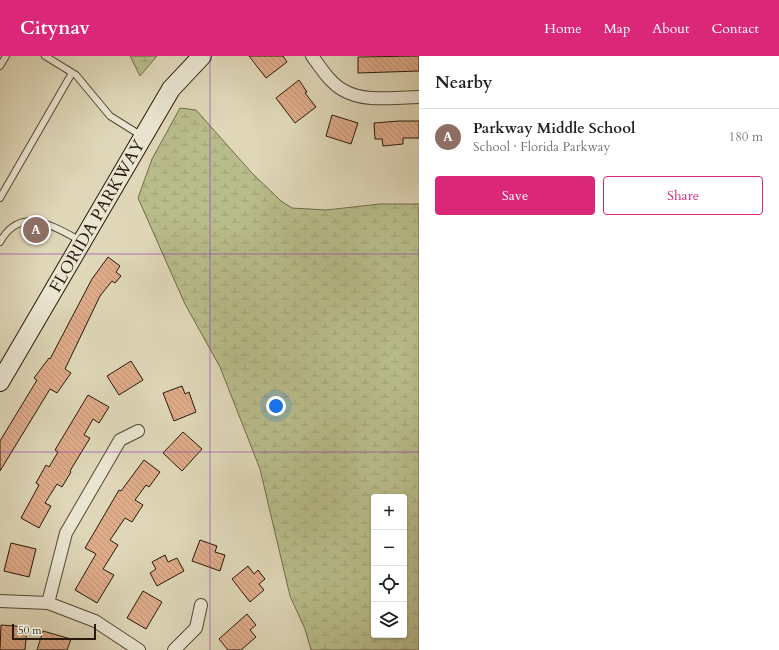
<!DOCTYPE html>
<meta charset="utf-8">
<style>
body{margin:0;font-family:Cardo,serif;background:#f6f6f6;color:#202124}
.controls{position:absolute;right:12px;bottom:12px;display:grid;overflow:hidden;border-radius:4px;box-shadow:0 1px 3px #0004}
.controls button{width:36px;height:36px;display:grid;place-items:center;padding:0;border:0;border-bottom:1px solid #e0e0e0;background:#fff;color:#202124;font:20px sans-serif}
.scale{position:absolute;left:12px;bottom:10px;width:84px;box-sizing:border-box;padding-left:4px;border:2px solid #271a0a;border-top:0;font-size:11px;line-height:14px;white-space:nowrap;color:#271a0a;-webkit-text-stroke:3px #eae5d1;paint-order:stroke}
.you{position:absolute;left:276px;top:350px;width:14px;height:14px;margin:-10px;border:3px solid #fff;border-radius:50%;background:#1a73e8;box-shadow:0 0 0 6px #1a73e833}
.badge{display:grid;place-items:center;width:26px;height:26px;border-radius:50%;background:#db2777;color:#fff;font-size:13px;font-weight:700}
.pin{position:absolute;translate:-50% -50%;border:2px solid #fff;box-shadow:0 1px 4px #0006}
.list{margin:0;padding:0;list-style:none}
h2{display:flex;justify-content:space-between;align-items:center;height:52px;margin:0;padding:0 16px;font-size:17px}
h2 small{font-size:13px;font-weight:400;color:#757577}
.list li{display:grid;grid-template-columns:26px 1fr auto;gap:12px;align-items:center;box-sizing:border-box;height:56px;padding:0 16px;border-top:1px solid #e0e0e0}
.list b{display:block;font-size:15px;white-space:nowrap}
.list p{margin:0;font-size:13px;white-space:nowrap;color:#757577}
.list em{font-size:13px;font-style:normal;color:#757577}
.actions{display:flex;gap:8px;padding:12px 16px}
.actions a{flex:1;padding:9px 0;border:1px solid #db2777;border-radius:4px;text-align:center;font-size:14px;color:#db2777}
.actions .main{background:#db2777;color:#fff}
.icon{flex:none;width:22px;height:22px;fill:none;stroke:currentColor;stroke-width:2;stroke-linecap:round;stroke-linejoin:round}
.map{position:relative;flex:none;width:419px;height:594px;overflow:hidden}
header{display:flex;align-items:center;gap:24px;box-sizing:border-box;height:56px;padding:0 20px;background:#db2777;color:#fff}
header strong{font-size:19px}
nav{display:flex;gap:22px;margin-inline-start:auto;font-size:14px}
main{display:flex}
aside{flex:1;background:#fff}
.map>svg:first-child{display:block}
.wetland{fill:url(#wetland-marsh);stroke:#706b4a;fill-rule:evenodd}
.building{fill:url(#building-back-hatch);stroke:#271a0a}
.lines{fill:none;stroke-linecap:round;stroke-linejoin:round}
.lane-casing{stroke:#554936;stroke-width:8}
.street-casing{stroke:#554936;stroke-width:14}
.secondary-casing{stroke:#271a0a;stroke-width:20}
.lane{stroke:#eae5d1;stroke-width:6}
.street{stroke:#eae5d1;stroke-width:12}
.secondary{stroke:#eae5d1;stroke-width:18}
.grid{fill:none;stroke:#7b2cbf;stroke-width:1;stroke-opacity:0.55}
.labels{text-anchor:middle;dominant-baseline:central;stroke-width:3;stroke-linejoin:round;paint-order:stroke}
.street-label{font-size:17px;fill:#271a0a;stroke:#eae5d1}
</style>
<header>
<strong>Citynav</strong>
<nav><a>Home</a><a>Map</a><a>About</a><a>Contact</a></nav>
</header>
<main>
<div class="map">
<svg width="419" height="594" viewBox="0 0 419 594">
<defs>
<pattern id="wetland-marsh" width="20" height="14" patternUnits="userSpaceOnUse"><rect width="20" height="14" fill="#b8bc8a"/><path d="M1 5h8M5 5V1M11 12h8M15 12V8" fill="none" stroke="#9ea176"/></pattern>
<pattern id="building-back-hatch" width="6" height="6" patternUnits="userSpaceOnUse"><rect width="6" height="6" fill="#dfac8a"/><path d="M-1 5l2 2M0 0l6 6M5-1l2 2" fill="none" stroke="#bf9376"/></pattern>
</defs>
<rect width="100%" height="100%" fill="#dfd7b8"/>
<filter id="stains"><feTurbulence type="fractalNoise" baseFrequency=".005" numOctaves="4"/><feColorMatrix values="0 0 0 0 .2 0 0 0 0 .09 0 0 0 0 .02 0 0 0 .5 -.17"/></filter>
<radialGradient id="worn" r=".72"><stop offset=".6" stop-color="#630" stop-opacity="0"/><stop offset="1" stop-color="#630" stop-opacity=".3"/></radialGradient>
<g class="wetland">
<path d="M 130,0 L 157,0 L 140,20 Z"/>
<path d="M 180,52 L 196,54 L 252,117 L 281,145 L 292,152 L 326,154 L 380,148 L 419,148 L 419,594 L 311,594 L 305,573 L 290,540 L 260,413 L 220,311 L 185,248 L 138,142 L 152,103 ZM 374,441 L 404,441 L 404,579 L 374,579 Z"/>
</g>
<g class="building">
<path d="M 249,0 L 283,0 L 287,6 L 266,22 Z"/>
<path d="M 419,0 L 419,15 L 358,17 L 358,1 Z"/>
<path d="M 299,24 L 307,36 L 305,37 L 316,51 L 295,67 L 276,42 Z"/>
<path d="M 332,59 L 358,67 L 351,88 L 326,80 Z"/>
<path d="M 399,65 L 419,65 L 419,82 L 403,82 L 403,88 L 383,90 L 382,83 L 375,83 L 374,67 Z"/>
<path d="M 108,201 L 120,210 L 116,216 L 121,220 L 115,227 L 112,225 L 100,240 L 65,313 L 71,317 L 57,337 L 50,333 L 0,415 L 0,385 L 37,324 L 34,322 L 49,302 L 50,303 L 92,223 Z"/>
<path d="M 131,305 L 143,324 L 119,339 L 107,320 Z"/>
<path d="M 182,330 L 185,338 L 189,336 L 196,356 L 174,365 L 163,337 Z"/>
<path d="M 88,339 L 109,351 L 99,367 L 93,363 L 84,379 L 90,382 L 70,415 L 71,416 L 62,431 L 57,428 L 45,447 L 51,450 L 39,472 L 21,462 L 39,429 L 36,427 L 46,409 L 49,411 L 58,396 L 55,394 Z"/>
<path d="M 183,376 L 202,393 L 182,415 L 163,397 Z"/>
<path d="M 144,404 L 160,416 L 149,431 L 146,429 L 135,444 L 143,449 L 132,466 L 125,462 L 110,484 L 118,489 L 103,513 L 114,519 L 97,547 L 75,534 L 96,498 L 85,492 L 119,434 L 121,435 Z"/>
<path d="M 200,484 L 217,490 L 215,496 L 225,499 L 220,515 L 192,505 Z"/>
<path d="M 11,487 L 36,493 L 29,521 L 4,515 Z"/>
<path d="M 165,499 L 168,506 L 177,502 L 184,515 L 157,530 L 150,517 L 156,513 L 152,506 Z"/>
<path d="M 248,510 L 254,518 L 258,514 L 265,523 L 259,528 L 264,534 L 250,546 L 232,523 Z"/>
<path d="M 143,535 L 162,546 L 146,573 L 127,562 Z"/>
<path d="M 247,558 L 256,569 L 250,574 L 256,581 L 241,594 L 228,594 L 219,583 Z"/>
<path d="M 1,569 L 27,571 L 25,594 L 0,594 Z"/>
<path d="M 43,575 L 71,583 L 67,594 L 37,594 Z"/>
</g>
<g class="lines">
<g class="lane-casing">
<g id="lane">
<path d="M 45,0 L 76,19 L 110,60 L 142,80"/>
<path d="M 0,10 L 6,0"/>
<path d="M 0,142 L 72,17"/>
<path d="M 0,186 C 21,149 53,170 81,185"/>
</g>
</g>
<g class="street-casing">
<g id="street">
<path d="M 312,0 C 321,12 330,27 343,34 C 364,47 396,41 419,41"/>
<path d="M 0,545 L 48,547 L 95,565 L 139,594"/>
<path d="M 48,547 L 66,477 L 120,384 L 138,375"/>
<path d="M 174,594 L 196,572 L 201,549"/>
</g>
</g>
<g class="secondary-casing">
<path id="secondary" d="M 0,326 L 171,33 L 202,0"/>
</g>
<use href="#lane" class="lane"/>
<use href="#street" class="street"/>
<use href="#secondary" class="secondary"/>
</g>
<path class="grid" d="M 210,0 L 210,594M 0,198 L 419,198M 0,396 L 419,396"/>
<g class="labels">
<g class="street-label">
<text transform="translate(97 160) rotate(-60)">FLORIDA PARKWAY</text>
</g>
</g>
<rect width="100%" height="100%" filter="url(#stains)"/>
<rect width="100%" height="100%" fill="url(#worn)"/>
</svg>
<div class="controls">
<button>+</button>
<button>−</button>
<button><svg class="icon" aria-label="locate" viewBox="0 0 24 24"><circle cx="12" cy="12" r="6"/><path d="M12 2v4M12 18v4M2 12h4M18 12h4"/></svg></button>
<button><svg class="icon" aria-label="layers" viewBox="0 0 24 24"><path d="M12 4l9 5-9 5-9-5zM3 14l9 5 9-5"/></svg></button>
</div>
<div class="scale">50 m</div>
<div class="you"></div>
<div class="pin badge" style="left:36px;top:174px;background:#8d6e63">A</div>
</div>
<aside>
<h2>Nearby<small></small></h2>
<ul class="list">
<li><span class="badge" style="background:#8d6e63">A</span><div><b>Parkway Middle School</b><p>School · Florida Parkway</p></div><em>180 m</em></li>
</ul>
<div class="actions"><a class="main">Save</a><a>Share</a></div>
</aside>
</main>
